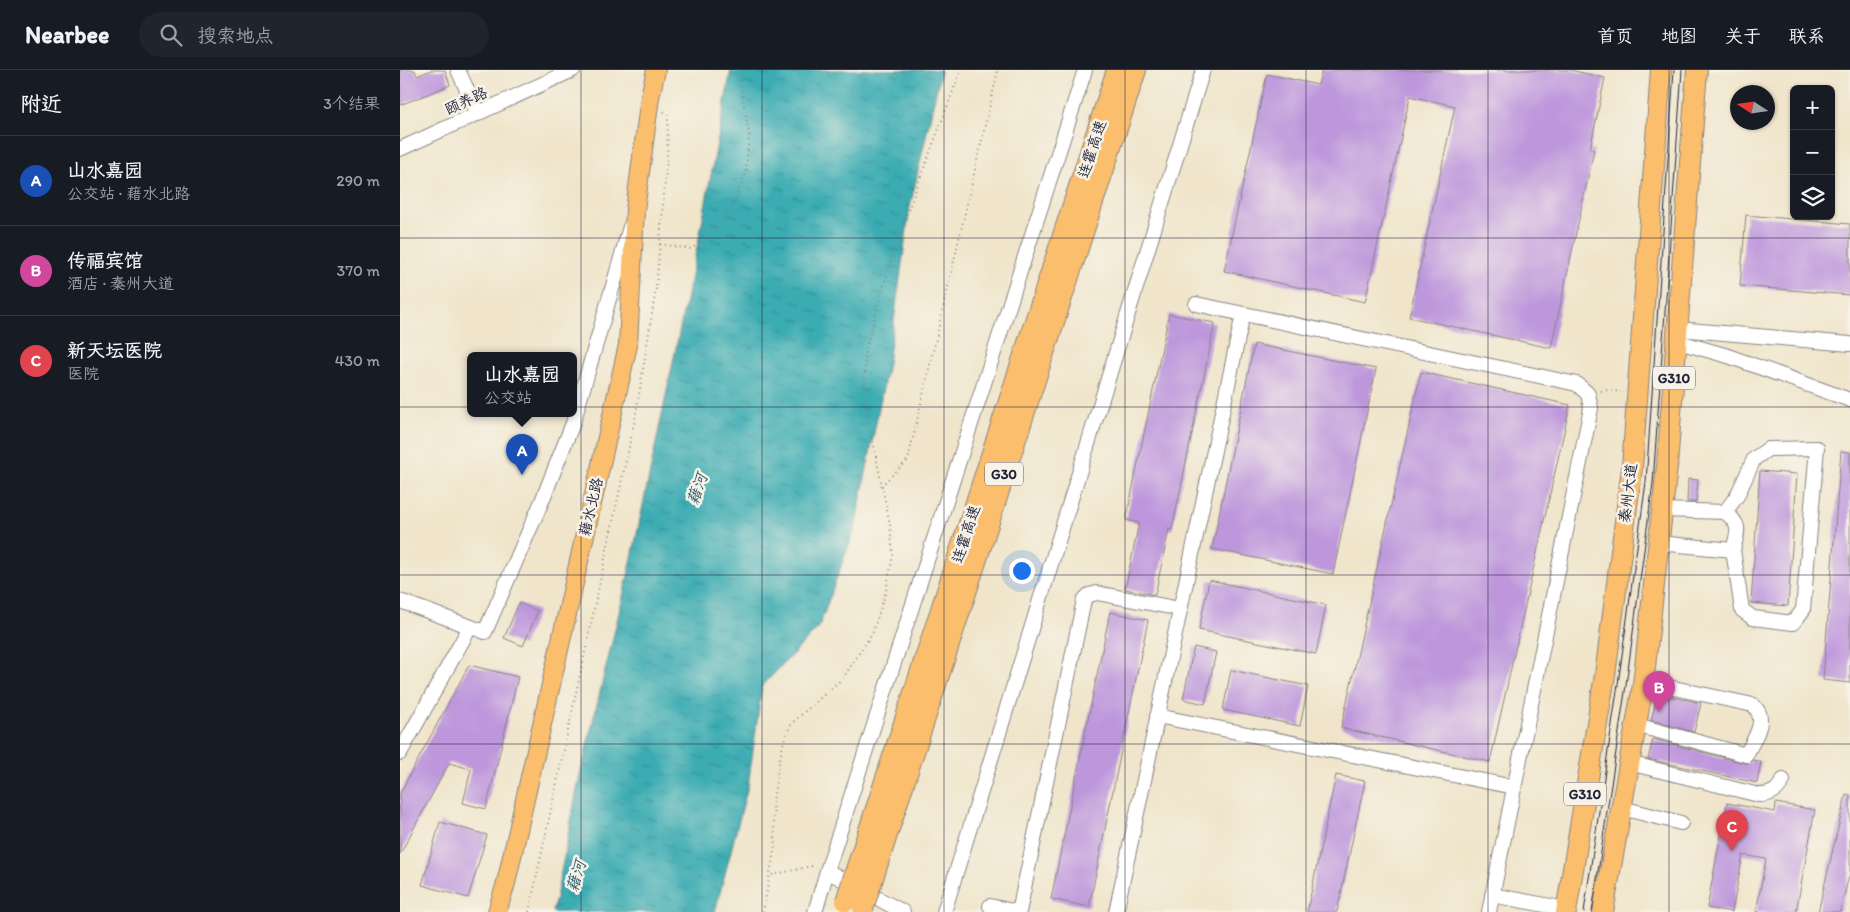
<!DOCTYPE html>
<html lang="zh">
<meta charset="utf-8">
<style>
body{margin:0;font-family:Itim,"LXGW WenKai TC",sans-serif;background:#20242c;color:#f1f3f6}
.controls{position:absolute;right:15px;top:15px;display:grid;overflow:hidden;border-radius:8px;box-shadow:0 1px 4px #0004}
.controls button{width:45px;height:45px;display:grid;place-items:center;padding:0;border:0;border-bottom:1px solid #363941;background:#171b24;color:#f1f3f6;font:25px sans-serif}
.compass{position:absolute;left:1330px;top:15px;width:45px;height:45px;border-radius:50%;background:#171b24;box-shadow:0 1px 4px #0004;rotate:282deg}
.you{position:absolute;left:621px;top:500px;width:18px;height:18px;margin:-12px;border:4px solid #fff;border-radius:50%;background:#1a73e8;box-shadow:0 0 0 8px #1a73e833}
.badge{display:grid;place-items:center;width:32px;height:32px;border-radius:50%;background:#0b8043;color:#fff;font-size:16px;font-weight:700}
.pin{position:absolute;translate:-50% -41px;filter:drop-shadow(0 1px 2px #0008)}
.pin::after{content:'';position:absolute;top:26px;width:18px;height:15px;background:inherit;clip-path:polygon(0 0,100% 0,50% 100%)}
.popup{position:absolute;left:67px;top:282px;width:110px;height:65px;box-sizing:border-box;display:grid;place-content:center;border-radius:8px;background:#171b24;filter:drop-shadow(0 1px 4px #0005);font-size:16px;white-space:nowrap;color:#9ea1a6}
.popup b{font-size:19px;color:#f1f3f6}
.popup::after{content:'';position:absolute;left:50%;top:100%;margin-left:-10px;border:10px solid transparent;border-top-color:#171b24}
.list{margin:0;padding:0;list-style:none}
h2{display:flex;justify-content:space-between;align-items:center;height:65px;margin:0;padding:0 20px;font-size:21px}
h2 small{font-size:16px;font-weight:400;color:#9ea1a6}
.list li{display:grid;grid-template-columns:32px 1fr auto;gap:15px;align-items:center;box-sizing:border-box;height:90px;padding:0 20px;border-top:1px solid #363941}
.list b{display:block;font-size:19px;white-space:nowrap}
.list p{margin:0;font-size:16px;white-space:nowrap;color:#9ea1a6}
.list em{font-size:16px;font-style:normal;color:#9ea1a6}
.icon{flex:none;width:28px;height:28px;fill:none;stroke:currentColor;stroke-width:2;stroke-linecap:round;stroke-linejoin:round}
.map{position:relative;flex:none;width:1450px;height:842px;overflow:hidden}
header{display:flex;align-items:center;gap:30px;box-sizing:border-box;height:70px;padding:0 25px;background:#171b24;border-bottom:1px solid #363941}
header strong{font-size:24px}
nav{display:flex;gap:28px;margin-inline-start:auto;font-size:18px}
.search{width:350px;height:45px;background:#20242c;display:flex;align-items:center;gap:12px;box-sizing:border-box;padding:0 18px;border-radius:28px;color:#9ea1a6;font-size:19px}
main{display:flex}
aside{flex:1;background:#171b24}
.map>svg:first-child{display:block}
.water{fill:url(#water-ripples);stroke:#2e6776}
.building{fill:#bd96dc}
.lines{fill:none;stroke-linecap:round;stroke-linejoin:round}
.minor-casing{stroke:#898483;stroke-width:16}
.major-casing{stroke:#898483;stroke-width:20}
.highway-casing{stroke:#898483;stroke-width:22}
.path{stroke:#898483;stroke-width:2;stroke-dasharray:1 4;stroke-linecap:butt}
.minor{stroke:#fff;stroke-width:14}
.major{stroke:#fabe6d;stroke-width:18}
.highway{stroke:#fabe6d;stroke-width:20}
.tram{stroke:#22223b;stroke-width:1}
.highway-bridge-casing{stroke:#898483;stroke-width:22;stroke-linecap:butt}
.highway-bridge{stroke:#fabe6d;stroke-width:20}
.grid{fill:none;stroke:#22223b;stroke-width:1;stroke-opacity:0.55}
.labels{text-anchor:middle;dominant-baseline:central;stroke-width:5;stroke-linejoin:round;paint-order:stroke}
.shield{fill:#f7f3e8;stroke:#62616f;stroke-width:1}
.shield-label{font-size:14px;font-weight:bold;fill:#22223b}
.street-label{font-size:15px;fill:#22223b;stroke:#f7f3e8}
.water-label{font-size:16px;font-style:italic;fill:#2c596b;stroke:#f7f3e8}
</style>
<header>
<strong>Nearbee</strong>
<div class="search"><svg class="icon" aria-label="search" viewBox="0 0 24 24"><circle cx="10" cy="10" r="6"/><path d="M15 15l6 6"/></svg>搜索地点</div>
<nav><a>首页</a><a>地图</a><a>关于</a><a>联系</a></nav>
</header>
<main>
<aside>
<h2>附近<small>3个结果</small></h2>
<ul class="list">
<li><span class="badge" style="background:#1a4fb4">A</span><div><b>山水嘉园</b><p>公交站 · 藉水北路</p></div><em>290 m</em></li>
<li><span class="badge" style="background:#d1479c">B</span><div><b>传福宾馆</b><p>酒店 · 秦州大道</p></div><em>370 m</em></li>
<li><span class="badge" style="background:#e0444e">C</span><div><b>新天坛医院</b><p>医院</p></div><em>430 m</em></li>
</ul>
</aside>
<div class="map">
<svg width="1450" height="842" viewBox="0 0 1450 842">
<defs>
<pattern id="water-ripples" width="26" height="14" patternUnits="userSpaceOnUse" patternTransform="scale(1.25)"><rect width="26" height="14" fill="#3aacb2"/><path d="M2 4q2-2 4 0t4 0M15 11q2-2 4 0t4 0" fill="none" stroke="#308c92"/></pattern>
</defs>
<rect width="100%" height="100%" fill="#f7f3e8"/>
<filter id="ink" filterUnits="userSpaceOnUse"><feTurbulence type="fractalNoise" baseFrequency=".02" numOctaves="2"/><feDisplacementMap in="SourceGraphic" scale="10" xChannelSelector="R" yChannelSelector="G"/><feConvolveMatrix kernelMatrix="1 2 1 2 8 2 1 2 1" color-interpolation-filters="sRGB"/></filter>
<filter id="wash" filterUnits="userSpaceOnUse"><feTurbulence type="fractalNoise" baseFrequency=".0096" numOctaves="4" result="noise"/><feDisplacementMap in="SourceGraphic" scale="20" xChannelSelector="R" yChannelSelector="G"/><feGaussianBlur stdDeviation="1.12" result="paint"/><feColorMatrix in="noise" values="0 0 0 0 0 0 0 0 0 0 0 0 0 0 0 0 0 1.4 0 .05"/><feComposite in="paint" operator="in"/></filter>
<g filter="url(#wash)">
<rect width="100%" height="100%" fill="#f0e5cb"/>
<path class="water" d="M 331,0 L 541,0 L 510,137 L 488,293 L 455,458 L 419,557 L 362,616 L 348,716 L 315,842 L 152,842 L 156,828 L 179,709 L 230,497 L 300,163 Z"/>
<g id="blocks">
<g class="building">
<path d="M 0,0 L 15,0 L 17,6 L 31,0 L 45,0 L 50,15 L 0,35 Z"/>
<path d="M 922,0 L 1170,0 L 1205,8 L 1190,79 L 1194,80 L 1151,278 L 1009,247 L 1055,36 L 1010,26 L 965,232 L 824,201 L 867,4 L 918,15 Z"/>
<path d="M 1346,145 L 1450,154 L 1450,225 L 1340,216 Z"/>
<path d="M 769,244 L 815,253 L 772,460 L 769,459 L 755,525 L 725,519 L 739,453 L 726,450 Z"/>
<path d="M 854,274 L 976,299 L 933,504 L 812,479 Z"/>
<path d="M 1021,302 L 1170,335 L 1090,692 L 941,658 Z"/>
<path d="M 1441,381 L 1450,382 L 1450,613 L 1423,610 Z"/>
<path d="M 1360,401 L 1397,404 L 1388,536 L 1351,533 Z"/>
<path d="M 1288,409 L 1298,410 L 1296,432 L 1287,432 Z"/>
<path d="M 809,510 L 926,535 L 916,584 L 799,560 Z"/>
<path d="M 119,533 L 138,541 L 123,576 L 104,568 Z"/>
<path d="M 710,542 L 748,550 L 689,837 L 651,829 Z"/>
<path d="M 794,577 L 816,582 L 805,634 L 783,629 Z"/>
<path d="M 69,595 L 118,607 L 86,739 L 63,733 L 71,699 L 49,693 L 0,784 L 0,723 Z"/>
<path d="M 831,600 L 908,616 L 900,656 L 823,640 Z"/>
<path d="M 1258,624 L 1301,633 L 1294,662 L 1251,650 Z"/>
<path d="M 1253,669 L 1344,693 L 1348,693 L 1353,690 L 1361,692 L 1357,713 L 1248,689 Z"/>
<path d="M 936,705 L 965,711 L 937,842 L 907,842 Z"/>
<path d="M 1446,725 L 1450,725 L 1450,802 L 1440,842 L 1418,842 Z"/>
<path d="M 1327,733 L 1375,742 L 1376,733 L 1415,740 L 1396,842 L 1356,842 L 1366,789 L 1343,785 L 1332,842 L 1307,838 Z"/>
<path d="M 40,752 L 87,765 L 68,828 L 22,815 Z"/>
</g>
</g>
</g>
<g filter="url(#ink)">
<use href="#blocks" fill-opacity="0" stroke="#898483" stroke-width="1"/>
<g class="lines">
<g class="minor-casing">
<g id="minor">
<path d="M 58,0 L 78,44"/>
<path d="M 0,79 L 173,0"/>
<path d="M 796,234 L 1177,314 L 1188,324 L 1191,338 L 1089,842"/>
<path d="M 1278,259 L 1450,274"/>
<path d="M 1277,273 L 1286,274 L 1328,286 L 1450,330"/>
<path d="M 1325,442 C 1342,456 1338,460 1333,480"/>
<path d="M 1258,473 L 1333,480 L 1342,540 L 1353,548 L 1393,553 L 1403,540 L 1417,378 L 1368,379 L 1354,389 L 1337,426 L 1325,442 L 1262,440"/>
<path d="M 0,531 L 85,562 L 142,431 L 173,353 L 230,157"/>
<path d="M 757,646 L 1114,717"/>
<path d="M 1236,655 L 1346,685 C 1354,669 1369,649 1353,635 L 1255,614 L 1243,615"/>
<path d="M 0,683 L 70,557"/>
<path d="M 1241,696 L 1359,725 C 1371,725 1378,721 1383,710"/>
<path d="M 1222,738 L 1281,753"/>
<path d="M 1092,825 L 1166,839"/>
<path d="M 590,836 L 618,842"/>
<path d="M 415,842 L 427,801"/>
<path d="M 503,842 L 427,801 L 685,0"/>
<path d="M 544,842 L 803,0"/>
<path d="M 619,842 L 684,530 L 689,525 L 697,523 L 780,539"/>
<path d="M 716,842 L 843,244"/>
</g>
</g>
<g class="major-casing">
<path id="major" d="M 97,842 L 106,813 L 228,275 L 235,140 L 250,27 L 256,0"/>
</g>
<g class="highway-casing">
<g id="highway">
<path d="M 455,803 L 717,0"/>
<path d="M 473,808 L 736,0"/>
<path d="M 1166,842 L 1205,605 L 1232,398 L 1261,0"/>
<path d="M 1203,842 L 1243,615 L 1267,396 L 1297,0"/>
</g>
</g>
<g class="path">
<path d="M 260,174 L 291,179 L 309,167 L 332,138 L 346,103 L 349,65 L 338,0"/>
<path d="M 1201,321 L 1207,320 L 1221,322"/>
<path d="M 481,416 L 508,390 L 598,0"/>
<path d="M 372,805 L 412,796 L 416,797"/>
<path d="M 129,842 L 235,349 L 256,219 L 267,88 L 268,45 L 262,40"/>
<path d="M 363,842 L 375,776 L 373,731 L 379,693 L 384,670 L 392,653 L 443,608 L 473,562 L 486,521 L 493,485 L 490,455 L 465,333 L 465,282 L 494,178 L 561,0"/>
</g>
<use href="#minor" class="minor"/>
<use href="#major" class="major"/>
<use href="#highway" class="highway"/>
<g class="tram">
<path d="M 1184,842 L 1218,614 L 1246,412 L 1274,0"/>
<path d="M 1192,842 L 1226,615 L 1253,413 L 1282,0"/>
</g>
<g class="highway-bridge-casing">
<g id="highway-bridge">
<path d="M 446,831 L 455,803"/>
<path d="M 463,838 L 473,808"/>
</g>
</g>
<use href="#highway-bridge" class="highway-bridge"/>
</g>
</g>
<path class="grid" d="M 181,0 L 181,842M 362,0 L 362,842M 544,0 L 544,842M 725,0 L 725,842M 906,0 L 906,842M 1088,0 L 1088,842M 1269,0 L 1269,842M 0,168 L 1450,168M 0,337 L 1450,337M 0,505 L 1450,505M 0,674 L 1450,674"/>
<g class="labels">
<g class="shield">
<rect x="1253" y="296.5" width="42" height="23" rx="4"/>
<rect x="585" y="392.5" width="38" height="23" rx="4"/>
<rect x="1164" y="712.5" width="42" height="23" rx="4"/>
</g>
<g class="shield-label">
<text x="1274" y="308">G310</text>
<text x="604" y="404">G30</text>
<text x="1185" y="724">G310</text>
</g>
<g class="street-label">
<text transform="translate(66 31) rotate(-25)">颐养路</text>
<text transform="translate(692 79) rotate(-72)">连霍高速</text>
<text transform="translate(1228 423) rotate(-83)">秦州大道</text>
<text transform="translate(191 437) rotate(-77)">藉水北路</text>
<text transform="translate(566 464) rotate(-72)">连霍高速</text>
</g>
<g class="water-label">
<text transform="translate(297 419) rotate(-71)">藉河</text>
<text transform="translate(176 806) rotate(-73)">藉河</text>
</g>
</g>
</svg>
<div class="controls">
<button>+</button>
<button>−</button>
<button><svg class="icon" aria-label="layers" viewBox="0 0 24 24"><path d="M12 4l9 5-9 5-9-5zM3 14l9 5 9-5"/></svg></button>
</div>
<svg class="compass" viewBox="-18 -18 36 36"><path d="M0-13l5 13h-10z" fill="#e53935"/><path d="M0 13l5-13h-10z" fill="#9ea1a6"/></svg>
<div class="you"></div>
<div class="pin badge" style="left:122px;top:405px;background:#1a4fb4">A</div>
<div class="popup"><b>山水嘉园</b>公交站</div>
<div class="pin badge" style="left:1259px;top:642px;background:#d1479c">B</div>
<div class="pin badge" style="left:1332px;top:781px;background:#e0444e">C</div>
</div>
</main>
